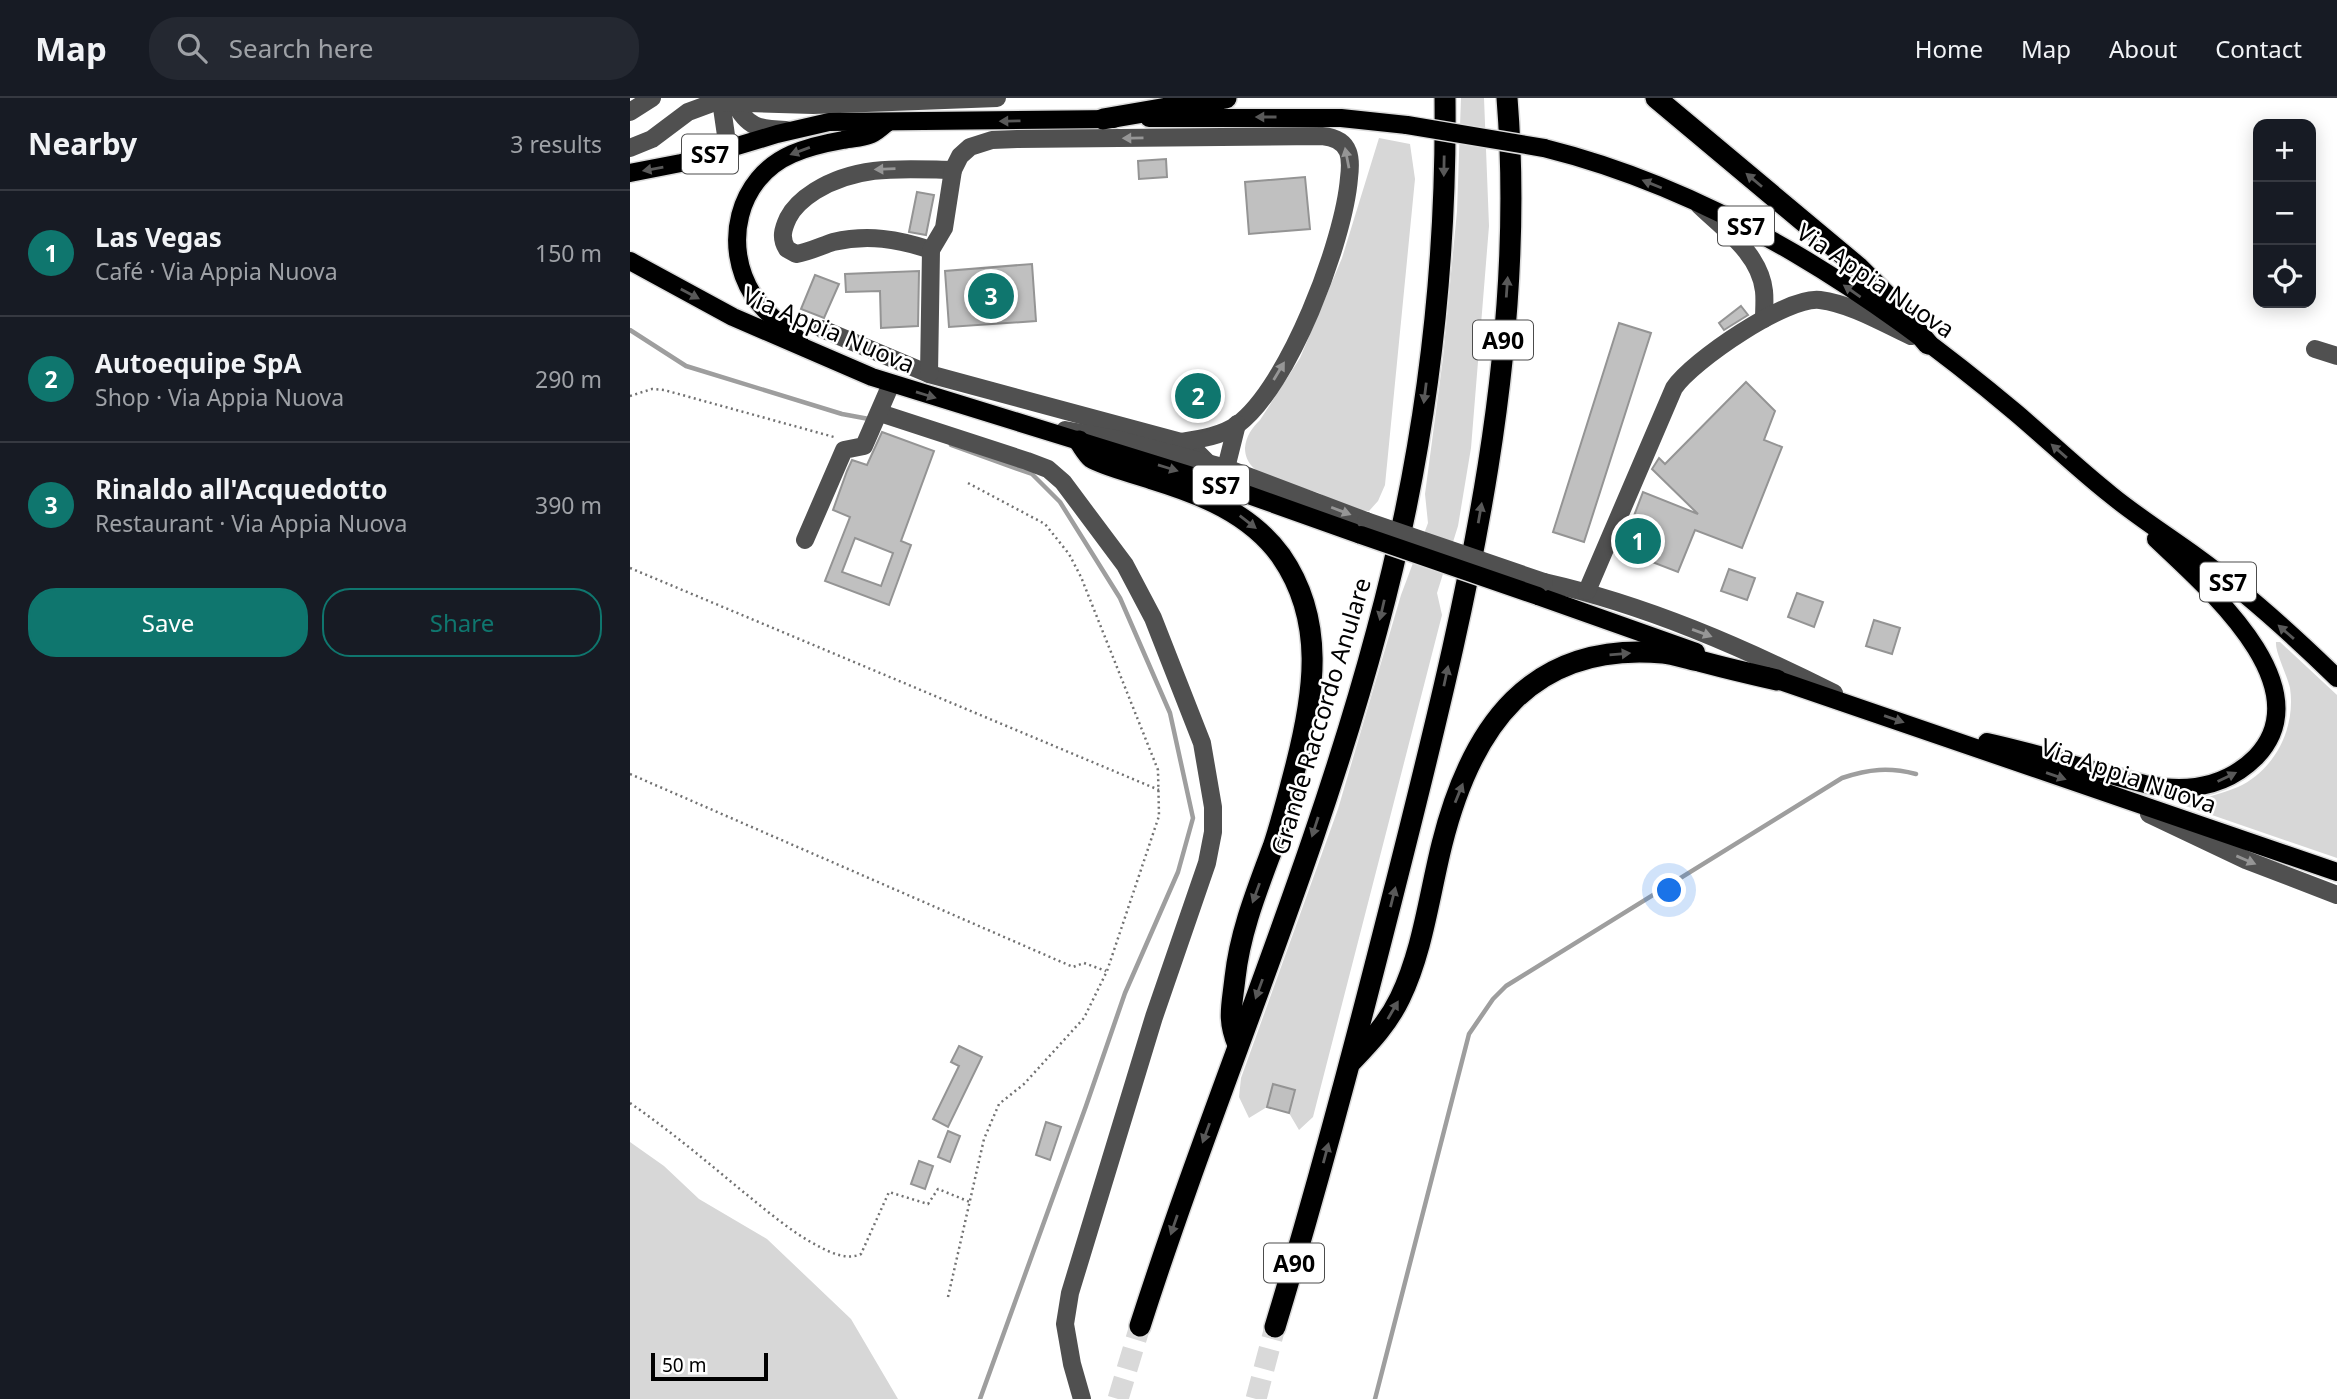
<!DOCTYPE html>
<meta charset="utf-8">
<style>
body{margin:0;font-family:"Noto Sans",sans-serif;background:#242831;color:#f1f3f6}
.controls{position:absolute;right:21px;top:21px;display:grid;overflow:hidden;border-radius:14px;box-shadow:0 4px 18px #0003}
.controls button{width:63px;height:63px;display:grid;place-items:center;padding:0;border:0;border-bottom:2px solid #363941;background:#171b24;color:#f1f3f6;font:35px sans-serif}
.scale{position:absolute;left:21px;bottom:18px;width:117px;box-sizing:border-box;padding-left:7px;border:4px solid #000;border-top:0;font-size:19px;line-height:24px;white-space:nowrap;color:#000;-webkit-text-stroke:5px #fff;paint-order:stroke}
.you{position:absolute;left:1040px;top:793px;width:24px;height:24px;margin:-18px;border:5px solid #fff;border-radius:50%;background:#1a73e8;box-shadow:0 0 0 10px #1a73e833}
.badge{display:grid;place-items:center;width:46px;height:46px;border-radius:50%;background:#0f766e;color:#fff;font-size:23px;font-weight:700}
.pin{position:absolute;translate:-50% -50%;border:4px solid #fff;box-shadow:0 2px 7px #0006}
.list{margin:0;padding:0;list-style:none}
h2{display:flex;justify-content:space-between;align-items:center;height:91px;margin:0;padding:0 28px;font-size:30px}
h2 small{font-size:23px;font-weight:400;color:#9ea1a6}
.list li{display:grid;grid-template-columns:46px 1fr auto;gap:21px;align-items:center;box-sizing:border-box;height:126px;padding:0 28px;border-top:2px solid #363941}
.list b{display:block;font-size:26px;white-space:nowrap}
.list p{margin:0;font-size:23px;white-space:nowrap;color:#9ea1a6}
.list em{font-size:23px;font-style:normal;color:#9ea1a6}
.actions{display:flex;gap:14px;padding:21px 28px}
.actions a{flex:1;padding:16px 0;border:2px solid #0f766e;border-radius:28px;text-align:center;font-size:24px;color:#0f766e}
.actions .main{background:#0f766e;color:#fff}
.icon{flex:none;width:38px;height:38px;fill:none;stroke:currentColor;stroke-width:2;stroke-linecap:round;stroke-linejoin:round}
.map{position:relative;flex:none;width:1707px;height:1301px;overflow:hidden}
header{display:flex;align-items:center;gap:42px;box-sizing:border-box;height:98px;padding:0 35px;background:#171b24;border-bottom:2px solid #363941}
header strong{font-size:33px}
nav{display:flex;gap:38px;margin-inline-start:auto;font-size:24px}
.search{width:490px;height:63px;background:#242831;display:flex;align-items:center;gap:18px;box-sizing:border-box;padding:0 24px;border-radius:28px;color:#9ea1a6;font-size:26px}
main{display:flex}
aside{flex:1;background:#171b24}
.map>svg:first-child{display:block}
.green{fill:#d7d7d7}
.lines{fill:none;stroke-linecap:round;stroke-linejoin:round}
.stream{stroke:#9e9e9e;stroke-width:4.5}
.building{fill:#c0c0c0;stroke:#949494;stroke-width:2;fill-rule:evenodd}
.highway-tunnel{stroke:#d9d9d9;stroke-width:21;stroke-dasharray:21 10;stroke-linecap:butt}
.major-casing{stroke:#dbdbdb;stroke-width:21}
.highway-casing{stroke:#dbdbdb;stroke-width:24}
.path{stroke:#727272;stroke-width:2.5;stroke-dasharray:2 3.5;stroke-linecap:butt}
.minor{stroke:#505050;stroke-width:18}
.major{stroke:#000;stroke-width:18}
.highway{stroke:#000;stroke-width:21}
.major-bridge-casing{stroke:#dbdbdb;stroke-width:21;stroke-linecap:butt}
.minor-bridge{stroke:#505050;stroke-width:18}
.major-bridge{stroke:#000;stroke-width:18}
.oneway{fill:#595959}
.oneway2{fill:#969696}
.labels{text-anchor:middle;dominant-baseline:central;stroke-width:5;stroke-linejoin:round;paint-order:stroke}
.shield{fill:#fff;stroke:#4c4c4c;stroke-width:2}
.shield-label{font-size:23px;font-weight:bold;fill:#000}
.street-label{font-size:24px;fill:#000;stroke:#fff}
</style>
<header>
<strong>Map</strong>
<div class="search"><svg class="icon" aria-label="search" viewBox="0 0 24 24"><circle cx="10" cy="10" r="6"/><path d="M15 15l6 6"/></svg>Search here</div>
<nav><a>Home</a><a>Map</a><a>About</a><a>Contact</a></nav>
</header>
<main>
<aside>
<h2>Nearby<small>3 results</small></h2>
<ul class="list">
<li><span class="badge">1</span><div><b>Las Vegas</b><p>Café · Via Appia Nuova</p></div><em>150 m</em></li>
<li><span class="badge">2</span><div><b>Autoequipe SpA</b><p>Shop · Via Appia Nuova</p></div><em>290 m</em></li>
<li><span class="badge">3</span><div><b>Rinaldo all'Acquedotto</b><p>Restaurant · Via Appia Nuova</p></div><em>390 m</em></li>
</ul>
<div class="actions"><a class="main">Save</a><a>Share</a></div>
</aside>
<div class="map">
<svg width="1707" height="1301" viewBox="0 0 1707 1301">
<rect width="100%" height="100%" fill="#fff"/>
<g class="green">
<path d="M 831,0 L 854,0 L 859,128 L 841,350 L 828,428 L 807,495 L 812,517 L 683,1019 L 669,1032 L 659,1015 L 664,992 L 643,987 L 637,1009 L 619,1020 L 609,999 L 611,980 L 708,711 L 771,497 L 798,425 L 795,396 L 813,260 L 827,113 Z"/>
<path d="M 749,40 L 780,46 L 785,81 L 755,387 L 748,403 L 739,413 C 731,412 719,413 712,410 C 703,407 697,399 689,395 C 666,386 615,383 615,350 C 616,338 622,330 630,322 L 670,260 L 712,160 Z"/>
<path d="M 1646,544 L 1650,544 L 1707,597 L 1707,760 L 1550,706 C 1569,701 1589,697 1608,689 C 1645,672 1666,630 1660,590 C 1657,577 1645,554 1646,544 Z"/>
<path d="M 0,1044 L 34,1068 L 69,1101 L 137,1141 L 221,1221 L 268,1301 L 0,1301 Z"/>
</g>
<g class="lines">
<g class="stream">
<path d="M 0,232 L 56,268 L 212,316 L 239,321"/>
<path d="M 321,347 L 402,376 L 430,404 L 490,500 L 540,615 L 563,720 L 548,774 L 495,895 L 456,1008 L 350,1301"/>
<path d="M 745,1301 L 839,936 L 863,901 L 876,888 L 1212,680 C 1239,671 1259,669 1286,676"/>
</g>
</g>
<g class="building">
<path d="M 536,61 L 537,79 L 509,81 L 508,63 Z"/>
<path d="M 675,79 L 680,131 L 619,136 L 615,84 Z"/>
<path d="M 287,94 L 304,97 L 296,137 L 279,134 Z"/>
<path d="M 402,166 L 406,223 L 319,229 L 315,173 Z"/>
<path d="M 289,173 L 288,228 L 251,230 L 250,193 L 216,194 L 215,176 Z"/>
<path d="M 185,177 L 209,186 L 194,220 L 171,211 Z"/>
<path d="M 1111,208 L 1118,217 L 1094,232 L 1089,225 Z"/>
<path d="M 989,225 L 1021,235 L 954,444 L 923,434 Z"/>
<path d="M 1116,284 L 1145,313 L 1134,342 L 1152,349 L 1112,450 L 1065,432 L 1048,474 L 991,452 L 1013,394 L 1068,416 L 1022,371 L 1029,360 L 1035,366 Z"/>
<path d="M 252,334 L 304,353 L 271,443 L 281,447 L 259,507 L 195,483 L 220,419 L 203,412 L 217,373 L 222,362 L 237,367 ZM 225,440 L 263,455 L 251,488 L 212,474 Z"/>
<path d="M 1099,471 L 1125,480 L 1117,502 L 1091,493 Z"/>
<path d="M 1167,495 L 1193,504 L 1184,529 L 1158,519 Z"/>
<path d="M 1244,522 L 1270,530 L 1262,556 L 1236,548 Z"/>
<path d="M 329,948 L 352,959 L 318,1029 L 303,1021 L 329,968 L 321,964 Z"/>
<path d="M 643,986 L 665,992 L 659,1015 L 637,1009 Z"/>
<path d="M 416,1024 L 431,1029 L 420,1062 L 406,1057 Z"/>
<path d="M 318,1033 L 330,1038 L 320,1064 L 308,1059 Z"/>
<path d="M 289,1063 L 303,1068 L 295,1091 L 281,1086 Z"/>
</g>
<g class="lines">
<g class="highway-tunnel">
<path d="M 488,1301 L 510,1228"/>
<path d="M 626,1301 L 645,1229"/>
</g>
<g class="major-casing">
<g id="major">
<path d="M 519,20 L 711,20 L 777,27"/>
<path d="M 914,50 C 1091,94 1247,198 1385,314 C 1417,341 1448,371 1481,397 C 1508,419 1538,438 1567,459 C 1614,493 1665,539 1707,580"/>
<path d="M 0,75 L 51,65 L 147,36 L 199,24 L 484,21"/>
<path d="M 0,163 L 103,219 L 242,279 L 585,385 L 731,437"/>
<path d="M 169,242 C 153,228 135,215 123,197 C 92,148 107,80 162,56 C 178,49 196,45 213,42 C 221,40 231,40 239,37 C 246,35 251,29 257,25"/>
<path d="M 908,498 L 1066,554"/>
<path d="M 1136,578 L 1707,774"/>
<path d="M 1357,644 C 1394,652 1430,663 1466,673 C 1493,680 1520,690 1549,690 C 1578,690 1605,680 1626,659 C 1694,588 1574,487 1526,441"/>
</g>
</g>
<g class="highway-casing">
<g id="highway">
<path d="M 1026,0 L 1228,169 L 1259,200 L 1298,246"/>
<path d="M 473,21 L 596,0"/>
<path d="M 449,343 C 453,348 457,356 462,360 C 472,367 509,376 522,381 C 571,396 620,415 651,458 C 696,523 684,596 666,667 C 659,694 652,722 643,749 C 627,792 610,834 605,880 C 602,908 597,921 608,947"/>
<path d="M 722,963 C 741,943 758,925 770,900 C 793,852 799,798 812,746 C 841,630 900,543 1033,555 C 1045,556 1057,561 1069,563 C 1095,570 1121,576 1147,582"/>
<path d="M 510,1228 C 585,994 684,769 747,532 C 794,359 817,179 815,0"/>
<path d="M 645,1229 C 695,1064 738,897 780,729 C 839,492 897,246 877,0"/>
</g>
</g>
<g class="path">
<path d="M 0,298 L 22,291 L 34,292 L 204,339"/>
<path d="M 0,470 L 529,692"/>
<path d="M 0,676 L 443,869 L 454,865 L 476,873"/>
<path d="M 0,1005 C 39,1032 75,1062 111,1092 C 136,1112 162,1135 190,1149 C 203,1156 218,1162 231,1156 L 259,1094 L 298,1106 L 308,1091 L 340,1104"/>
<path d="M 318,1199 L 354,1041 L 369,1006 L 394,986 L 454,920 L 477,873 L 529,718 L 528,672 L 451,479 L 439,456 L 415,426 L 336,384"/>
</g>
<g class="minor">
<path d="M 105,0 L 104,3 C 117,30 129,31 156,32"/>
<path d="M 91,3 L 98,51"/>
<path d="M 0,14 L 22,0"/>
<path d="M 0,50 L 22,41 L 58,14 L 85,4 L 183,7 L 367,0"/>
<path d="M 1070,108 C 1095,132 1130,156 1134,193 C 1135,202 1134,212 1134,221"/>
<path d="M 301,152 C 268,141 238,136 203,144 C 191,148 179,154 166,156 L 157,151 C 150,140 153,131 158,120 C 164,108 174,100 185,93 C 228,66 274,71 323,72"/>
<path d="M 192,231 L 299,276 L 551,344 L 566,353 L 579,366"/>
<path d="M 1685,251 L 1707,258"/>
<path d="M 299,276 L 301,152 L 314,130 L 323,72 L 330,58 L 340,49 L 362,42 L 387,41 L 692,38 C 703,39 714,43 718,54 C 721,62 720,72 719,80 C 714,143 659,289 607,327 C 591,338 570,341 551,344"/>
<path d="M 250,315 L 397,363 L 418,371 L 433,384 L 495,467 L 523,520 L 572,645 L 583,709 L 583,734 L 577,765 L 524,919 L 440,1195 L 435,1226 L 442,1266 L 452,1301"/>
<path d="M 435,332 L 486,341 L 596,370 L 736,423"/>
<path d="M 596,370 L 607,326"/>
<path d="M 175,442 L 214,352 L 234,348 L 261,286"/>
<path d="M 914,484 C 1016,507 1112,549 1204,595"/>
<path d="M 957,493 L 1044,290 C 1062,263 1157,198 1190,202 C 1221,206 1253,225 1281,238"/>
<path d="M 1519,716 L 1616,762 L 1707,797"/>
</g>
<use href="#major" class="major"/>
<use href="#highway" class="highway"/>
<g class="major-bridge-casing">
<g id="major-bridge">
<path d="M 777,27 L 914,50"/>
<path d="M 731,437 L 908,498"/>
</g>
</g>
<path class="minor-bridge" d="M 736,423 L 914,484"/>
<use href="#major-bridge" class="major-bridge"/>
</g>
<defs><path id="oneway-solid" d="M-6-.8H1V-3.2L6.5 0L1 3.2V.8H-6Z" transform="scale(1.75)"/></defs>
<g class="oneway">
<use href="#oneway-solid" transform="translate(636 19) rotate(180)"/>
<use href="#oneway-solid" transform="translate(380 23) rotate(179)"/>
<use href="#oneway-solid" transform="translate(170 53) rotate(160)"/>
<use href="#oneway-solid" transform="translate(814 68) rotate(91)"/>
<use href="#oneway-solid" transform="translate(23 71) rotate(170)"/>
<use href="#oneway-solid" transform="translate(1124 82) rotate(-140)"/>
<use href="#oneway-solid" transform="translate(1022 86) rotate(-158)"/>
<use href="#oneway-solid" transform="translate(877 189) rotate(-86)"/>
<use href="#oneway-solid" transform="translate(1222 193) rotate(-145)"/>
<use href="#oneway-solid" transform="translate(60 196) rotate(28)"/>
<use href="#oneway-solid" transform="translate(795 295) rotate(97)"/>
<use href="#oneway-solid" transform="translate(296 297) rotate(17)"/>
<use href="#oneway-solid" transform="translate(1429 353) rotate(-139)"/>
<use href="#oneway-solid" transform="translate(538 370) rotate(17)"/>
<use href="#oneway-solid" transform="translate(850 415) rotate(-80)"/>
<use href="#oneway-solid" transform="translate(618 424) rotate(38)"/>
<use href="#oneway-solid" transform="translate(752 512) rotate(103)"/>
<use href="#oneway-solid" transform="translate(1656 534) rotate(-139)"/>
<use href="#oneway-solid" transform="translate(990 556) rotate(-5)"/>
<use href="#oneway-solid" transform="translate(816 578) rotate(-78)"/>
<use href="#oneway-solid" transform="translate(1264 621) rotate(19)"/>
<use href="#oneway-solid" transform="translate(1426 678) rotate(19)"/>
<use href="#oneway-solid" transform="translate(1597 679) rotate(-26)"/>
<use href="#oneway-solid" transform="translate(829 695) rotate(-68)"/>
<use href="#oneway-solid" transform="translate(685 729) rotate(108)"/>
<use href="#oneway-solid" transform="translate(626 795) rotate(110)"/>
<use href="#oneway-solid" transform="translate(763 799) rotate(-76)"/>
<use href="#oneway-solid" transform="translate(629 891) rotate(110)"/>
<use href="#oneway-solid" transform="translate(763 912) rotate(-60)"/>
<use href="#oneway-solid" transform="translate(576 1035) rotate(110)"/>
<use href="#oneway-solid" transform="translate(696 1055) rotate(-75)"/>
<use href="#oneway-solid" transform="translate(544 1127) rotate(109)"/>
</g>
<g class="oneway2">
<use href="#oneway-solid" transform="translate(503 40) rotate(179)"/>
<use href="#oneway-solid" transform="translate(717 60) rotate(-101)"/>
<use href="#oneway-solid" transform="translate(255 71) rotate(178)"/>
<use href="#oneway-solid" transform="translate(649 273) rotate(-59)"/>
<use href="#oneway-solid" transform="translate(711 413) rotate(21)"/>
<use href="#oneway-solid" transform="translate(1072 535) rotate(20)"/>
<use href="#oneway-solid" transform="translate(1616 762) rotate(23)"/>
</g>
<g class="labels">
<g class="shield">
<rect x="52" y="36.5" width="56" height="39" rx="5"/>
<rect x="1088" y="108.5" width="56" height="39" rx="5"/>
<rect x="843" y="222.5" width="60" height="39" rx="5"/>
<rect x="563" y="367.5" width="56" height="39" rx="5"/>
<rect x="1570" y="464.5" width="56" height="39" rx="5"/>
<rect x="634" y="1145.5" width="60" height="39" rx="5"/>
</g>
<g class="shield-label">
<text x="80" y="56">SS7</text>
<text x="1116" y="128">SS7</text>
<text x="873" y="242">A90</text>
<text x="591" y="387">SS7</text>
<text x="1598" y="484">SS7</text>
<text x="664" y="1165">A90</text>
</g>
<g class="street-label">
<text transform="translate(1246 182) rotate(34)">Via Appia Nuova</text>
<text transform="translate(199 231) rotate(23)">Via Appia Nuova</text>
<text transform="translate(690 618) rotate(-73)">Grande Raccordo Anulare</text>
<text transform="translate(1499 677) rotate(19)">Via Appia Nuova</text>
</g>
</g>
</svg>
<div class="controls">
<button>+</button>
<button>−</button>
<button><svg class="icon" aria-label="locate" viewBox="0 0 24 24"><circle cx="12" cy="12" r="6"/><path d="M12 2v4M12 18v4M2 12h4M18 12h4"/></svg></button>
</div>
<div class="scale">50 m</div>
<div class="you"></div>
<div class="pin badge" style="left:1008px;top:443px">1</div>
<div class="pin badge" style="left:568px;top:298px">2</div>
<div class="pin badge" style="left:361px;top:198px">3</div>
</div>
</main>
